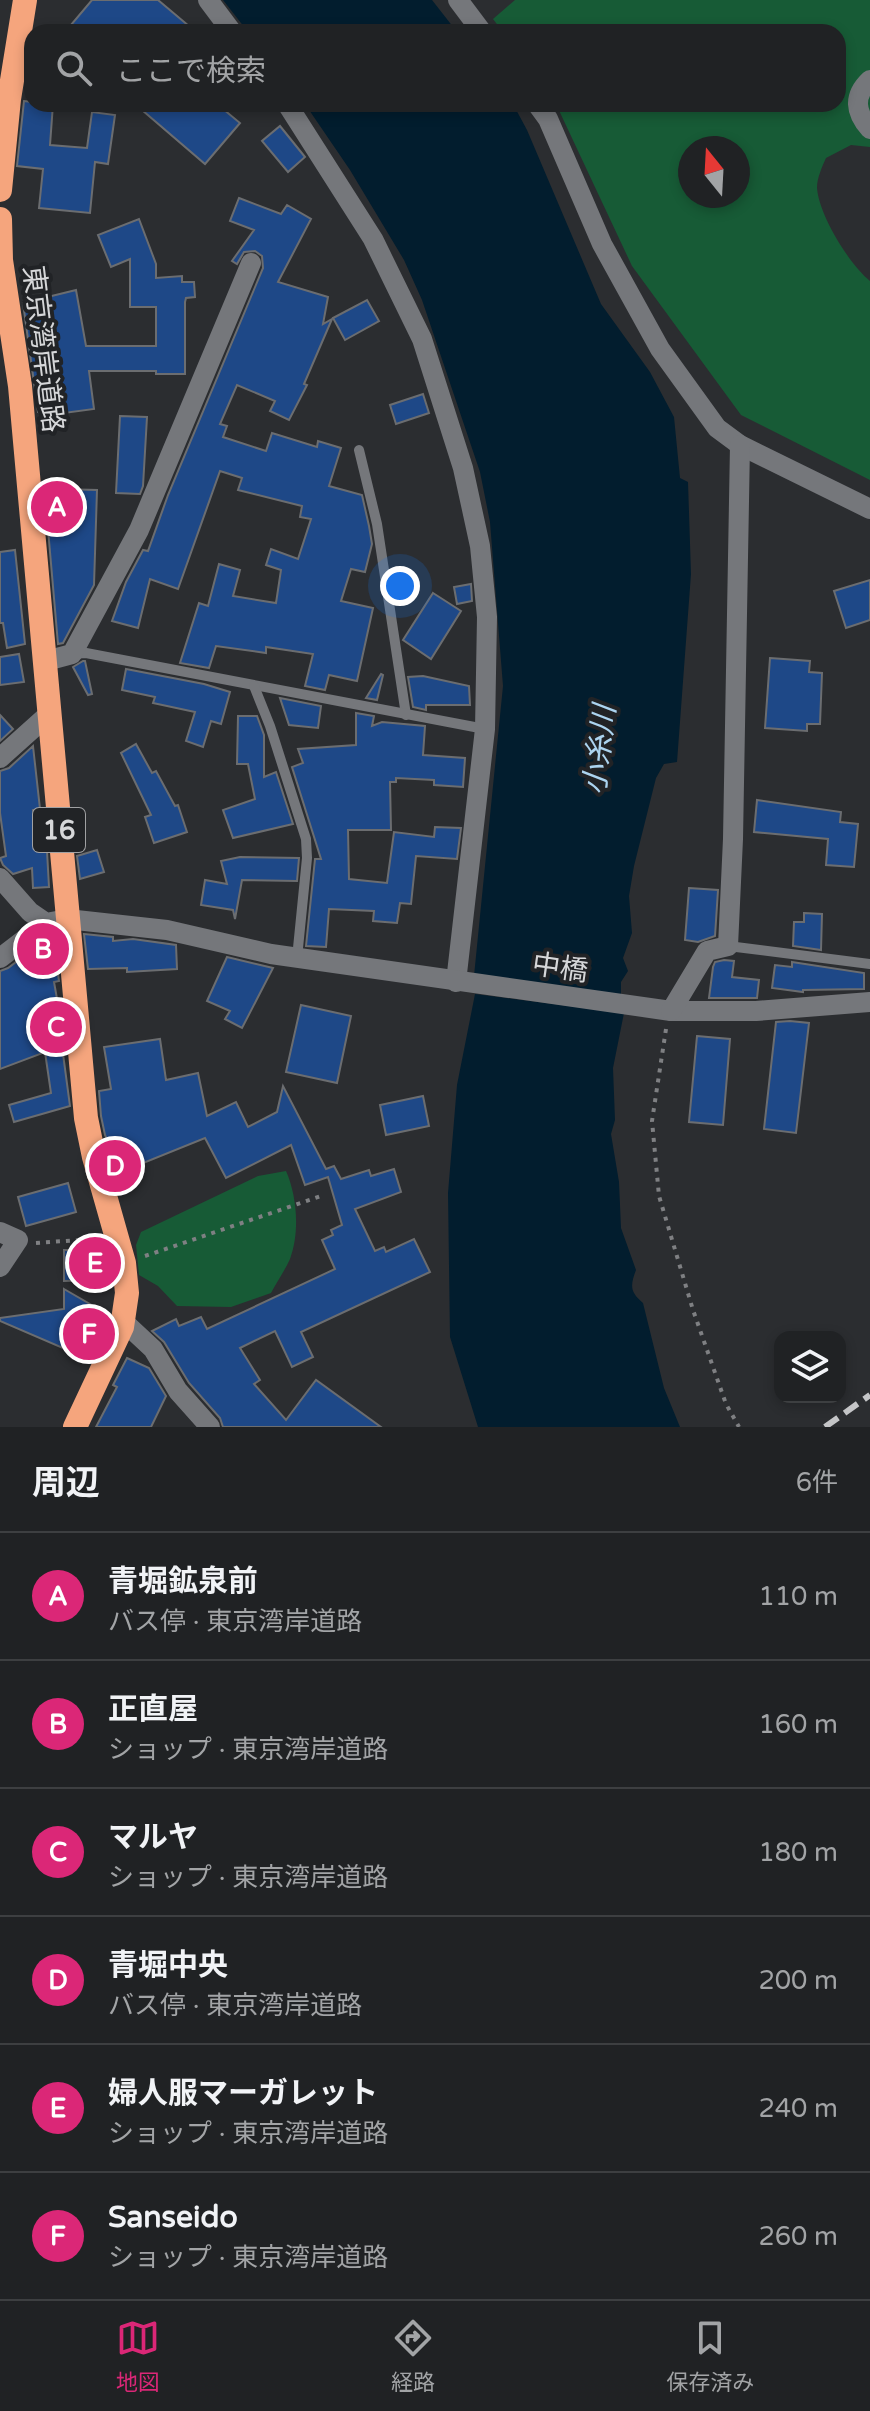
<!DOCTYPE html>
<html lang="ja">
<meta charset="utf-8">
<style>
body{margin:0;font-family:"Varela Round","Noto Sans JP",sans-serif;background:#282a2c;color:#f1f3f6}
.controls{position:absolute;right:24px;bottom:24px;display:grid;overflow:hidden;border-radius:16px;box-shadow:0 4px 12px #0003}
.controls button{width:72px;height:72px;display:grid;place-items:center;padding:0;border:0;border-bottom:2px solid #3d3f41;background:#202224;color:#f1f3f6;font:40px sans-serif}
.compass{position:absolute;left:678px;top:136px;width:72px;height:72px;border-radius:50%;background:#202224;box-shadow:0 4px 12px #0003;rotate:342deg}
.you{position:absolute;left:400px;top:586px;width:28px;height:28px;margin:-20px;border:6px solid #fff;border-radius:50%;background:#1a73e8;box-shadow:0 0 0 12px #1a73e833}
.badge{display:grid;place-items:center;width:52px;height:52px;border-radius:50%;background:#db2777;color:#fff;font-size:26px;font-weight:700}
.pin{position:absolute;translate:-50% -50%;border:4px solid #fff;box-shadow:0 2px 8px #0006}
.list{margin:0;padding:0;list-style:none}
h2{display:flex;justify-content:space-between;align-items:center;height:104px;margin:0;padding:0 32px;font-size:34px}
h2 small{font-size:26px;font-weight:400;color:#a2a4a6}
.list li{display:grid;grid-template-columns:52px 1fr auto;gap:24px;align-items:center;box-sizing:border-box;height:128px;padding:0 32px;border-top:2px solid #3d3f41}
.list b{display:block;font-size:30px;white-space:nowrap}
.list p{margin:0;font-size:26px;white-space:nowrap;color:#a2a4a6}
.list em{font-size:26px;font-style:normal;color:#a2a4a6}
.icon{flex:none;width:44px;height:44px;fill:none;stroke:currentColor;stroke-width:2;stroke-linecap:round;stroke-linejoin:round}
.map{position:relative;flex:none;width:870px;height:1427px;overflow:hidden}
.search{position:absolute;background:#202224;box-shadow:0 4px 12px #0003;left:24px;right:24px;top:24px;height:88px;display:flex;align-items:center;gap:20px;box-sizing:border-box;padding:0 28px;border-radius:24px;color:#a2a4a6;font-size:30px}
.sheet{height:872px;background:#202224}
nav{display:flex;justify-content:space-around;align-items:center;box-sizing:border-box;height:112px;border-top:2px solid #3d3f41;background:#202224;font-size:22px;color:#a2a4a6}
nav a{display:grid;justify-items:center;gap:4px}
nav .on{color:#db2777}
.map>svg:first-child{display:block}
.green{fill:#175b36;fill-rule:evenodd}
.water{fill:#021d2e}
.building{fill:#1e4887;stroke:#6b6d70;stroke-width:2}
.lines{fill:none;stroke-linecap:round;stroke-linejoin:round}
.path{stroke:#7f8083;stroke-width:4;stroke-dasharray:4 6;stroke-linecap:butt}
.lane{stroke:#75777b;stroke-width:10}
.street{stroke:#75777b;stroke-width:20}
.highway{stroke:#f5a57d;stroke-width:24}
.rail{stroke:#c4c5c7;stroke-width:6;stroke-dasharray:16 8;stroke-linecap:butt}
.labels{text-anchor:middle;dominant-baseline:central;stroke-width:8;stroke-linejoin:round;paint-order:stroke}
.shield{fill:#212326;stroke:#a0a1a3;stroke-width:2}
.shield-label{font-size:26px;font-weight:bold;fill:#d6d7d9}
.street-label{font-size:28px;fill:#d6d7d9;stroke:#212326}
.water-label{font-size:30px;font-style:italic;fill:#acd4f0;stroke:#212326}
</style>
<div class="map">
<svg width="870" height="1427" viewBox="0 0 870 1427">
<rect width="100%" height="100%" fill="#2b2d30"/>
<g class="green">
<path d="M 515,0 L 870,0 L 870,147 L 851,145 L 826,158 C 822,167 817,178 817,188 C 819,215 849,264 870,281 L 870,480 L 741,415 L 632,266 L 556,104 L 838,104 L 838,32 L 503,32 L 493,19 ZM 690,148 L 738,148 L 738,196 L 690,196 Z"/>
<path d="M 286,1171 C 297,1196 300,1232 290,1259 C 285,1270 277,1282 271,1293 L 231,1307 L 177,1306 L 158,1286 L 139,1275 L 136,1245 L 141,1232 L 258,1176 Z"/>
</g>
<g class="water">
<path d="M 223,0 L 432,0 L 457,32 L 248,32 Z"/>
<path d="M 305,104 L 513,104 L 527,130 L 601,304 L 650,372 L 674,417 L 680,478 L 688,482 L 691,574 L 677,762 L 664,764 L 656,778 L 634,866 L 629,896 L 632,933 L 623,958 L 628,971 L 621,982 L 621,997 L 474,976 L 503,686 L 490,522 L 480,472 L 422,300 L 404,260 L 350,170 Z"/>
<path d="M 475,994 L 624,1013 L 613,1068 L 615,1120 L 611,1134 L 619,1182 L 621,1228 L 636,1270 C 630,1286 630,1292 643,1303 L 664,1388 L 680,1427 L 478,1427 L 450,1337 L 448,1193 L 457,1085 Z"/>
</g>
<g class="building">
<path d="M 92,0 L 158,0 L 196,32 L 65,32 Z"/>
<path d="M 24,101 L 32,102 L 32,104 L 53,104 L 50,145 L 87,148 L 92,112 L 115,115 L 108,164 L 95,162 L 90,213 L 39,208 L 43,169 L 17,166 Z"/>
<path d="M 135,104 L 217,104 L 240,123 L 205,164 Z"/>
<path d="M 280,126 L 305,157 L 288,172 L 262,141 Z"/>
<path d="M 239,198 L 281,214 L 287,205 L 311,219 L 278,282 L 328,297 L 323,324 L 332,319 L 304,384 L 307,385 L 289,420 L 270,411 L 275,401 L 237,385 L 220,424 L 227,426 L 223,437 L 266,451 L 272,433 L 317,447 L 318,441 L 341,448 L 329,486 L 362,495 L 369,526 L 372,544 L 365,572 L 351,569 L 341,601 L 373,608 L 357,681 L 329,675 L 325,690 L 305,686 L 313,654 L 266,647 L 266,653 L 216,646 L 209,668 L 180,663 L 199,603 L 208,606 L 219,564 L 240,570 L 233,596 L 276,603 L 281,570 L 266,565 L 271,549 L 298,559 L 311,519 L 300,517 L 302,506 L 238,490 L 242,478 L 220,471 L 178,589 L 150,579 L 138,628 L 112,621 L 126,582 L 143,550 L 148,551 L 168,495 L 263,268 L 262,256 L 255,251 L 244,252 L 237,264 L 232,261 L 254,230 L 230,221 Z"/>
<path d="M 139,219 L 156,264 L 156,278 L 182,276 L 182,282 L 194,282 L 195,297 L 186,298 L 185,302 L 185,374 L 156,374 L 156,371 L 89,371 L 94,409 L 56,414 L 57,419 L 38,412 L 23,303 L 76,290 L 86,346 L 156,346 L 156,307 L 130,307 L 130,259 L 111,267 L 98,235 Z"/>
<path d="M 367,300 L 379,321 L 345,340 L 333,318 Z"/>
<path d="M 423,394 L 429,413 L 396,424 L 390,405 Z"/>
<path d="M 120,416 L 147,417 L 143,486 L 140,494 L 116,493 Z"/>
<path d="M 60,489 L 97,490 L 94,585 L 63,643 L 58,644 L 48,529 L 56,529 Z"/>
<path d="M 15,550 L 25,644 L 7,648 L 3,623 L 0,623 L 0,552 Z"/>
<path d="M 870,580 L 870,620 L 846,628 L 834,591 Z"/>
<path d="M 471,584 L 472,601 L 457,604 L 454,587 Z"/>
<path d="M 433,593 L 461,611 L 431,659 L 403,640 Z"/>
<path d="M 19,654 L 24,682 L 0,685 L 0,657 Z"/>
<path d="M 770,658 L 810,661 L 809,672 L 822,673 L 820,724 L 807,724 L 807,731 L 765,728 Z"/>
<path d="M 83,661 L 85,661 L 92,694 L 88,695 L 73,667 Z"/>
<path d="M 126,669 L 204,684 L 230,692 L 221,724 L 211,721 L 203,747 L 186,741 L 195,712 L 153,703 L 155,697 L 122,690 Z"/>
<path d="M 381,674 L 383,675 L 377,700 L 366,698 Z"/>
<path d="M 423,676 L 469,686 L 470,705 L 426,705 L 426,710 L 413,707 L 408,677 Z"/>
<path d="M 280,698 L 321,706 L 318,728 L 289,725 Z"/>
<path d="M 356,713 L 374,716 L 372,726 L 382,722 L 425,726 L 423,755 L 465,758 L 463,787 L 434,785 L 434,780 L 396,778 L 396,782 L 390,782 L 391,830 L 348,830 L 349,879 L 387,883 L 394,832 L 434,837 L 435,827 L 461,828 L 457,859 L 416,856 L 411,904 L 400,903 L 397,923 L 373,921 L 374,911 L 329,909 L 326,947 L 306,946 L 315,859 L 321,859 L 292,767 L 303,763 L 298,749 L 356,745 Z"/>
<path d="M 0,715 L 13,729 L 0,741 Z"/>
<path d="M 238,716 L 257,716 L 264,735 L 264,777 L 276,772 L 293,824 L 233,838 L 223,810 L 255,799 L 248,764 L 237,764 Z"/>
<path d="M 136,744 L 152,773 L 156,771 L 175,806 L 178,805 L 187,832 L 154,843 L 145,817 L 151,815 L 121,753 Z"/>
<path d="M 33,746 L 40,809 L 33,810 L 39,851 L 47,851 L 49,887 L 33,888 L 32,868 L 13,874 L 3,865 L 0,858 L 6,856 L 0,813 L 0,771 L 9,768 Z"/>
<path d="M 757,800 L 841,812 L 840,822 L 858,824 L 854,867 L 826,865 L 828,839 L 754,832 Z"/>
<path d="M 97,850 L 104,872 L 80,879 L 77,856 Z"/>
<path d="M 240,857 L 299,858 L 297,881 L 242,880 L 235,919 L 233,910 L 201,905 L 205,880 L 227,884 L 221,861 Z"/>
<path d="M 689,888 L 718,890 L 715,936 L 698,942 L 685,940 Z"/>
<path d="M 804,913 L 822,914 L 821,950 L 793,946 L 794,922 L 804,922 Z"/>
<path d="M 84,934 L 113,937 L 113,941 L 133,939 L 176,945 L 177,969 L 127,972 L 127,968 L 88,969 Z"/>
<path d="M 44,941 L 47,961 L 56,960 L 59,981 L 54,982 L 64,1038 L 61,1039 L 70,1106 L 14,1122 L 9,1105 L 51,1093 L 45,1052 L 0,1069 L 0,971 L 8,968 Z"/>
<path d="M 227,957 L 273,968 L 242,1028 L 225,1019 L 230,1011 L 207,1001 Z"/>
<path d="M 724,960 L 734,961 L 732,977 L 759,980 L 757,998 L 709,998 L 713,967 L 715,962 Z"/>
<path d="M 792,962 L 864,973 L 864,989 L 803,990 L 803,992 L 772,988 L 775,965 L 792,967 Z"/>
<path d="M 301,1005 L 351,1016 L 337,1083 L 286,1072 Z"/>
<path d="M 790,1021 L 809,1023 L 796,1133 L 764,1129 L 776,1022 Z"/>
<path d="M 697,1036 L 730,1039 L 723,1125 L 689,1122 Z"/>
<path d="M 160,1039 L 166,1080 L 198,1073 L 207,1116 L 236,1102 L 248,1127 L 277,1112 L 283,1086 L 326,1169 L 334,1166 L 341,1179 L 369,1170 L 371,1176 L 394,1169 L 401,1192 L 355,1209 L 375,1251 L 384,1247 L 386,1252 L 414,1239 L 430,1272 L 301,1332 L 313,1357 L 292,1367 L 275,1331 L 240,1348 L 260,1380 L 254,1384 L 286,1420 L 316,1380 L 381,1427 L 223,1427 L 220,1418 L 189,1383 L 164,1342 L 152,1331 L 176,1319 L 179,1326 L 201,1317 L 207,1329 L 335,1269 L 322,1240 L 333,1235 L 331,1230 L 342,1225 L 328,1177 L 305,1185 L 291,1145 L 226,1178 L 205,1138 L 121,1172 L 105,1135 L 101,1116 L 99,1091 L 111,1089 L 104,1047 Z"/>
<path d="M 423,1096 L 429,1126 L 386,1135 L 380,1105 Z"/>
<path d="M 68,1183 L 76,1212 L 26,1226 L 18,1197 Z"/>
<path d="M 64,1250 L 100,1250 L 100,1280 L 64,1281 Z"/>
<path d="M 64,1289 L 107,1314 L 86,1358 L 0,1321 L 0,1318 L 64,1309 Z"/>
<path d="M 127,1358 L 149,1368 L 166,1396 L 151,1427 L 96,1427 L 117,1387 L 113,1385 Z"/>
</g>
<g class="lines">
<g class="path">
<path d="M 666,1029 L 652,1121 L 659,1196 L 693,1310 L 726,1404 L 739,1427"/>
<path d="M 36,1243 L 79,1240 L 94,1236"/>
<path d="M 145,1256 L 324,1195"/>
</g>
<g class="lane">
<path d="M 359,450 L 377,524 L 406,715"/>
<path d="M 72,654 L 86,653 L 485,729"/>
<path d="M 254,686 L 270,726 L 306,839 L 307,858 L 297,958"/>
<path d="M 728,946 L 870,964"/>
</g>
<g class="street">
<path d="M 208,0 L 232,32"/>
<path d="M 458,0 L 482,32"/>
<path d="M 870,80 C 853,96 855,112 870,129"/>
<path d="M 287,104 L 373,239 L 422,339 L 463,468 L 480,546 L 487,617 L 485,729 L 456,982"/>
<path d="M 537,104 L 548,119 L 602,244 L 660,349 L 717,428 L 740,445 L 870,509"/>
<path d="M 46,661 L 72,654 L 139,530 L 251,263"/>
<path d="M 0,758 L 49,714"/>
<path d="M 0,878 L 30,912 L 46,923 L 67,919 L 167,930 L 271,954 L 671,1011 L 756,1011 L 870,1002"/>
<path d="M 0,958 L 46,923"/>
<path d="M 671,1011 L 707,951 L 728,946 L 733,839 L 740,445"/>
<path d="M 0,1232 L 18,1240 L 0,1267"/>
<path d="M 124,1322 L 153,1349 L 178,1391 L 210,1427"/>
</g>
<g class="highway">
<path d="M 0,190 L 9,99 L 25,0"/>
<path d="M 0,219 L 1,260 L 20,386 L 86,1118 L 94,1157 L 124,1263 L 127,1293 L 122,1327 L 75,1427"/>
</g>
<path class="rail" d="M 825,1427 L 870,1395"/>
</g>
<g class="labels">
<rect class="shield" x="33" y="808" width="52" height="44" rx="6"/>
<g class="shield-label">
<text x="59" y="830">16</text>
</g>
<g class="street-label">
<text transform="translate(43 349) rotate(83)">東京湾岸道路</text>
<text transform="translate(560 968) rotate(8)">中橋</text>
</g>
<g class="water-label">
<text transform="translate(600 750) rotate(-83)">小糸川</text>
</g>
</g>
</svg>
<div class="controls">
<button><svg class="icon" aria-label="layers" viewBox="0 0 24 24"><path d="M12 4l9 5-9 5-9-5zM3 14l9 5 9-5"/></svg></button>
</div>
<svg class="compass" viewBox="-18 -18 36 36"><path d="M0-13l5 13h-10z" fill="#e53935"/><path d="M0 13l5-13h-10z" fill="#a2a4a6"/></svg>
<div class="you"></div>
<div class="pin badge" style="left:57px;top:507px">A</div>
<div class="pin badge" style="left:43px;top:949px">B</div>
<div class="pin badge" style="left:56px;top:1027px">C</div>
<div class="pin badge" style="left:115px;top:1166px">D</div>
<div class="pin badge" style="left:95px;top:1263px">E</div>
<div class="pin badge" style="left:89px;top:1334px">F</div>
<div class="search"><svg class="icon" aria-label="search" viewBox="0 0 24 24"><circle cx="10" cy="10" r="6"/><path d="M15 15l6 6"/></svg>ここで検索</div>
</div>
<section class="sheet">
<h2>周辺<small>6件</small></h2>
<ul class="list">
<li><span class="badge">A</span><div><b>青堀鉱泉前</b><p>バス停 · 東京湾岸道路</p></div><em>110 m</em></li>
<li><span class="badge">B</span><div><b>正直屋</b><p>ショップ · 東京湾岸道路</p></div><em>160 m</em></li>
<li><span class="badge">C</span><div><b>マルヤ</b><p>ショップ · 東京湾岸道路</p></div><em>180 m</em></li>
<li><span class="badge">D</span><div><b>青堀中央</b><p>バス停 · 東京湾岸道路</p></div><em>200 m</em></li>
<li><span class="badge">E</span><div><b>婦人服マーガレット</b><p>ショップ · 東京湾岸道路</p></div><em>240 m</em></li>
<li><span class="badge">F</span><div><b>Sanseido</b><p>ショップ · 東京湾岸道路</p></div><em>260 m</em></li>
</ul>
</section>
<nav>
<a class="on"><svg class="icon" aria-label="map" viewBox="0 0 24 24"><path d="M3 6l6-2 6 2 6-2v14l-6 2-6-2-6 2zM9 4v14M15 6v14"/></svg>地図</a>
<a><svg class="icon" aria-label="directions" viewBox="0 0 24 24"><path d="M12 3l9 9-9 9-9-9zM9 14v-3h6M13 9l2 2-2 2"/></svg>経路</a>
<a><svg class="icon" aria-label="saved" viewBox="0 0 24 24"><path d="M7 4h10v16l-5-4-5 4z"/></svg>保存済み</a>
</nav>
